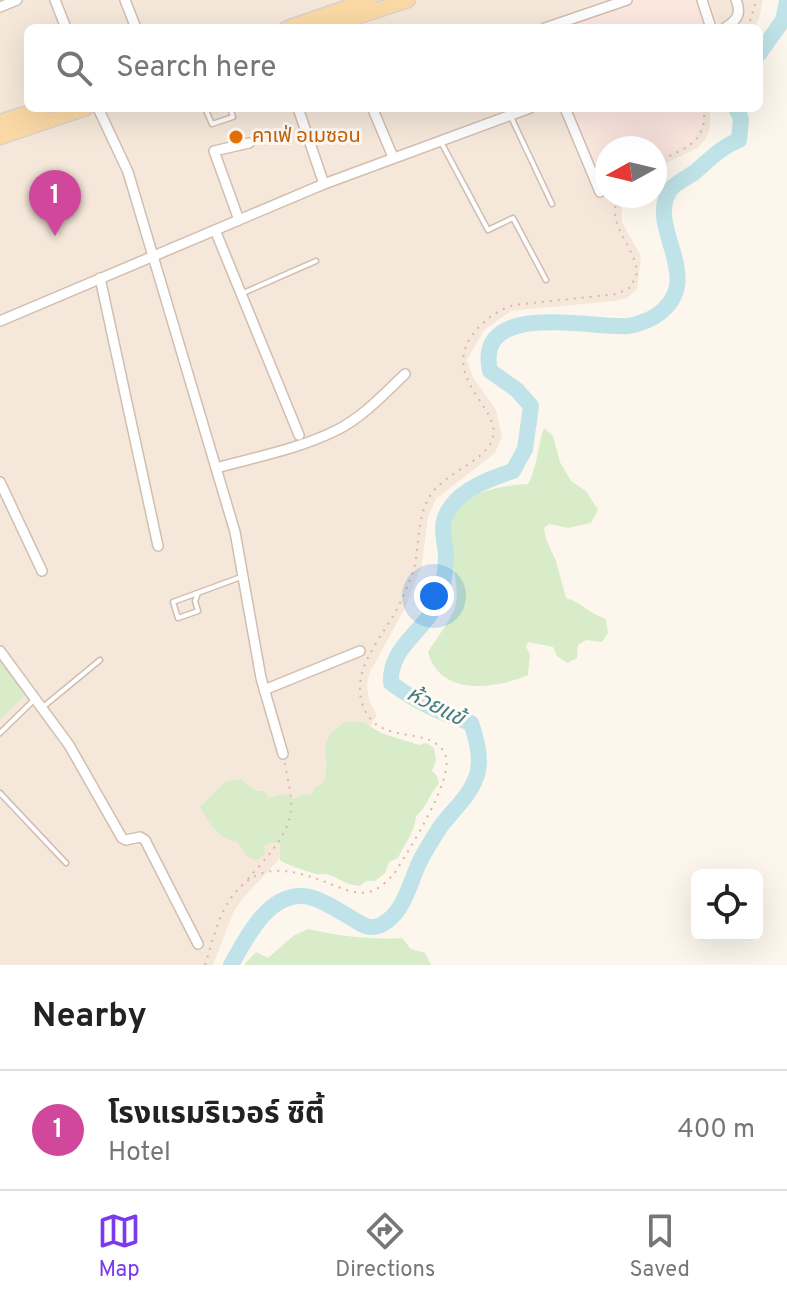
<!DOCTYPE html>
<meta charset="utf-8">
<style>
body{margin:0;font-family:Overpass,"Noto Sans Thai",sans-serif;background:#f2f2f2;color:#222}
.controls{position:absolute;right:24px;bottom:24px;display:grid;overflow:hidden;border-radius:12px;box-shadow:0 8px 32px #0002}
.controls button{width:72px;height:72px;display:grid;place-items:center;padding:0;border:0;border-bottom:2px solid #e0e0e0;background:#fff;color:#222;font:40px sans-serif}
.compass{position:absolute;left:595px;top:136px;width:72px;height:72px;border-radius:50%;background:#fff;box-shadow:0 8px 32px #0002;rotate:262deg}
.you{position:absolute;left:434px;top:596px;width:28px;height:28px;margin:-20px;border:6px solid #fff;border-radius:50%;background:#1a73e8;box-shadow:0 0 0 12px #1a73e833}
.badge{display:grid;place-items:center;width:52px;height:52px;border-radius:50%;background:#7c3aed;color:#fff;font-size:26px;font-weight:700}
.pin{position:absolute;translate:-50% -66px;filter:drop-shadow(0 2px 4px #0008)}
.pin::after{content:'';position:absolute;top:42px;width:28px;height:24px;background:inherit;clip-path:polygon(0 0,100% 0,50% 100%)}
.list{margin:0;padding:0;list-style:none}
h2{display:flex;justify-content:space-between;align-items:center;height:104px;margin:0;padding:0 32px;font-size:34px}
h2 small{font-size:26px;font-weight:400;color:#767676}
.list li{display:grid;grid-template-columns:52px 1fr auto;gap:24px;align-items:center;box-sizing:border-box;height:120px;padding:0 32px;border-top:2px solid #e0e0e0}
.list b{display:block;font-size:30px;white-space:nowrap}
.list p{margin:0;font-size:26px;white-space:nowrap;color:#767676}
.list em{font-size:26px;font-style:normal;color:#767676}
.icon{flex:none;width:44px;height:44px;fill:none;stroke:currentColor;stroke-width:2;stroke-linecap:round;stroke-linejoin:round}
.map{position:relative;flex:none;width:787px;height:965px;overflow:hidden}
.search{position:absolute;background:#fff;box-shadow:0 8px 32px #0002;left:24px;right:24px;top:24px;height:88px;display:flex;align-items:center;gap:20px;box-sizing:border-box;padding:0 28px;border-radius:12px;color:#767676;font-size:30px}
.sheet{height:224px;background:#fff}
nav{display:flex;justify-content:space-around;align-items:center;box-sizing:border-box;height:112px;border-top:2px solid #e0e0e0;background:#fff;font-size:22px;color:#767676}
nav a{display:grid;justify-items:center;gap:4px}
nav .on{color:#7c3aed}
.map>svg:first-child{display:block}
.residential{fill:#f5e8da}
.commercial{fill:#fde8e0}
.green{fill:#d8ecc9}
.lines{fill:none;stroke-linecap:round;stroke-linejoin:round}
.river{stroke:#bfe3e8;stroke-width:16}
.service-casing{stroke:#d1beb0;stroke-width:7}
.minor-casing{stroke:#d1beb0;stroke-width:12}
.primary-casing{stroke:#dad1cd;stroke-width:17}
.path{stroke:#d9b8a5;stroke-width:2;stroke-dasharray:2 6;stroke-linecap:butt}
.service{stroke:#fff;stroke-width:4}
.minor{stroke:#fff;stroke-width:9}
.primary{stroke:#fbd9a5;stroke-width:14}
.food-dot{fill:#e8710a;stroke:#fffaf3;stroke-width:3}
.labels{text-anchor:middle;dominant-baseline:central;stroke-width:6;stroke-linejoin:round;paint-order:stroke}
.food-label{font-size:20px;fill:#c56008;stroke:#fffaf3;text-anchor:start}
.water-label{font-size:22px;font-style:italic;fill:#437c86;stroke:#fffaf3}
</style>
<div class="map">
<svg width="787" height="965" viewBox="0 0 787 965">
<rect width="100%" height="100%" fill="#fdf6ec"/>
<path class="residential" d="M 0,0 L 763,0 L 759,19 L 754,28 L 28,28 L 28,108 L 710,108 L 710,128 L 705,140 L 697,148 L 655,169 L 655,148 L 607,148 L 607,196 L 625,196 L 622,200 L 622,222 L 641,256 L 637,289 L 627,298 L 614,301 L 511,311 L 484,330 L 467,360 L 473,377 L 496,410 L 502,436 L 495,453 L 436,499 L 428,517 L 422,564 L 406,606 L 369,674 L 367,686 L 369,700 L 377,715 L 318,818 L 244,897 L 233,913 L 213,965 L 0,965 Z"/>
<g class="commercial">
<path d="M 612,0 L 710,0 L 721,28 L 530,28 Z"/>
<path d="M 559,108 L 702,108 L 703,123 L 692,141 L 655,160 L 655,148 L 607,148 L 607,184 L 594,191 Z"/>
</g>
<g class="green">
<path d="M 544,428 L 553,436 L 560,462 L 571,481 L 586,491 L 598,510 L 591,523 L 568,528 L 549,524 L 544,528 L 546,539 L 556,561 L 566,598 C 581,602 590,614 606,619 L 608,633 L 602,642 L 586,640 L 578,645 L 577,658 L 567,663 L 557,656 L 553,647 L 528,642 L 526,647 L 530,654 L 528,675 C 495,689 440,697 428,652 C 435,640 454,617 456,603 C 459,583 451,561 448,541 C 442,496 494,486 528,484 C 538,466 537,447 544,428 Z"/>
<path d="M 0,658 L 27,693 L 0,720 Z"/>
<path d="M 345,722 L 363,722 L 381,733 L 419,745 L 426,743 L 434,748 L 436,760 L 432,771 L 437,776 L 439,784 C 428,795 428,806 416,816 C 416,829 404,846 398,858 L 389,862 L 385,873 L 375,881 L 366,881 L 360,886 C 347,885 341,879 329,875 C 325,873 320,875 316,874 C 309,872 284,864 280,860 L 280,844 L 275,842 L 264,846 L 265,854 L 256,861 L 248,857 L 237,842 C 218,838 209,824 200,807 L 226,781 L 240,779 L 256,791 L 265,791 L 268,798 L 285,794 L 294,799 L 302,794 L 312,795 L 314,788 L 324,782 C 333,753 312,744 345,722 Z"/>
<path d="M 308,929 C 339,936 370,940 402,938 L 411,949 L 425,953 L 431,965 L 244,965 L 256,952 L 268,958 L 293,936 Z"/>
</g>
<g class="lines">
<g class="river">
<path d="M 759,54 L 783,20 L 787,2"/>
<path d="M 231,965 C 246,939 267,894 303,896 C 319,897 339,911 353,919 C 362,925 370,930 381,925 C 404,913 409,885 419,863 C 425,851 433,838 441,826 C 455,807 472,795 478,771 C 481,754 476,738 471,723 C 441,713 416,702 391,683 C 389,648 422,633 436,605 C 443,591 446,571 446,556 C 445,538 438,525 450,508 C 463,488 492,478 513,471 L 525,449 L 531,406 L 517,390 L 490,371 C 474,299 592,329 628,326 C 636,325 650,320 657,315 C 708,279 645,228 670,190 C 675,183 687,178 695,172 C 709,160 721,147 739,140 L 741,119 L 736,108"/>
</g>
<g class="service-casing">
<g id="service">
<path d="M 205,108 L 212,124 L 233,117 L 230,108"/>
<path d="M 511,117 L 552,204"/>
<path d="M 441,142 L 488,230 L 513,218 L 546,280"/>
<path d="M 241,294 L 316,261"/>
<path d="M 198,593 L 195,601 L 198,611 L 178,618 L 173,602 L 241,577"/>
<path d="M 43,707 L 100,660"/>
<path d="M 0,733 L 36,698"/>
<path d="M 0,793 L 66,863"/>
</g>
</g>
<g class="minor-casing">
<g id="minor">
<path d="M 55,0 L 66,28"/>
<path d="M 125,0 L 136,28"/>
<path d="M 702,0 L 711,28"/>
<path d="M 0,7 L 17,0"/>
<path d="M 545,28 L 627,0"/>
<path d="M 725,28 C 737,20 742,14 736,0"/>
<path d="M 98,108 L 128,172 L 235,532 L 261,678 L 283,754"/>
<path d="M 298,108 L 324,184"/>
<path d="M 565,108 L 600,192"/>
<path d="M 374,112 L 393,157"/>
<path d="M 239,220 L 214,151 L 249,143"/>
<path d="M 215,230 L 299,435"/>
<path d="M 100,278 L 158,546"/>
<path d="M 0,321 L 324,184 L 530,108"/>
<path d="M 216,468 C 256,457 299,449 337,430 C 363,417 384,394 405,374"/>
<path d="M 0,482 L 42,571"/>
<path d="M 0,651 L 69,745 L 122,838 L 126,840 L 140,837 L 145,840 L 198,944"/>
<path d="M 264,690 L 360,651"/>
</g>
</g>
<g class="primary-casing">
<g id="primary">
<path d="M 287,28 L 369,0"/>
<path d="M 323,28 L 408,0"/>
<path d="M 0,122 L 43,108"/>
<path d="M 0,137 L 86,108"/>
</g>
</g>
<g class="path">
<path d="M 746,28 L 751,19 L 756,0"/>
<path d="M 655,163 C 684,148 707,145 704,108"/>
<path d="M 248,879 C 264,860 290,835 291,808 C 292,794 287,778 285,763"/>
<path d="M 205,965 C 212,944 217,919 229,901 C 257,858 293,869 333,885 C 343,889 357,895 369,892 C 379,890 387,881 394,874 C 407,853 456,777 445,754 C 430,723 376,749 362,703 C 351,666 386,634 400,603 C 405,592 410,581 414,569 C 420,545 416,515 432,493 C 446,474 476,464 488,447 C 514,414 440,384 471,337 C 481,322 497,310 514,305 L 617,294 L 631,287 L 637,273 L 636,266 C 630,241 607,224 618,196"/>
</g>
<use href="#service" class="service"/>
<use href="#minor" class="minor"/>
<use href="#primary" class="primary"/>
</g>
<circle class="food-dot" cx="236" cy="137" r="8"/>
<g class="labels">
<g class="food-label">
<text x="252" y="137">คาเฟ่ อเมซอน</text>
</g>
<g class="water-label">
<text transform="translate(435 707) rotate(27)">ห้วยแข้</text>
</g>
</g>
</svg>
<div class="controls">
<button><svg class="icon" aria-label="locate" viewBox="0 0 24 24"><circle cx="12" cy="12" r="6"/><path d="M12 2v4M12 18v4M2 12h4M18 12h4"/></svg></button>
</div>
<svg class="compass" viewBox="-18 -18 36 36"><path d="M0-13l5 13h-10z" fill="#e53935"/><path d="M0 13l5-13h-10z" fill="#767676"/></svg>
<div class="you"></div>
<div class="pin badge" style="left:55px;top:236px;background:#d1479c">1</div>
<div class="search"><svg class="icon" aria-label="search" viewBox="0 0 24 24"><circle cx="10" cy="10" r="6"/><path d="M15 15l6 6"/></svg>Search here</div>
</div>
<section class="sheet">
<h2>Nearby<small></small></h2>
<ul class="list">
<li><span class="badge" style="background:#d1479c">1</span><div><b>โรงแรมริเวอร์ ซิตี้</b><p>Hotel</p></div><em>400 m</em></li>
</ul>
</section>
<nav>
<a class="on"><svg class="icon" aria-label="map" viewBox="0 0 24 24"><path d="M3 6l6-2 6 2 6-2v14l-6 2-6-2-6 2zM9 4v14M15 6v14"/></svg>Map</a>
<a><svg class="icon" aria-label="directions" viewBox="0 0 24 24"><path d="M12 3l9 9-9 9-9-9zM9 14v-3h6M13 9l2 2-2 2"/></svg>Directions</a>
<a><svg class="icon" aria-label="saved" viewBox="0 0 24 24"><path d="M7 4h10v16l-5-4-5 4z"/></svg>Saved</a>
</nav>
